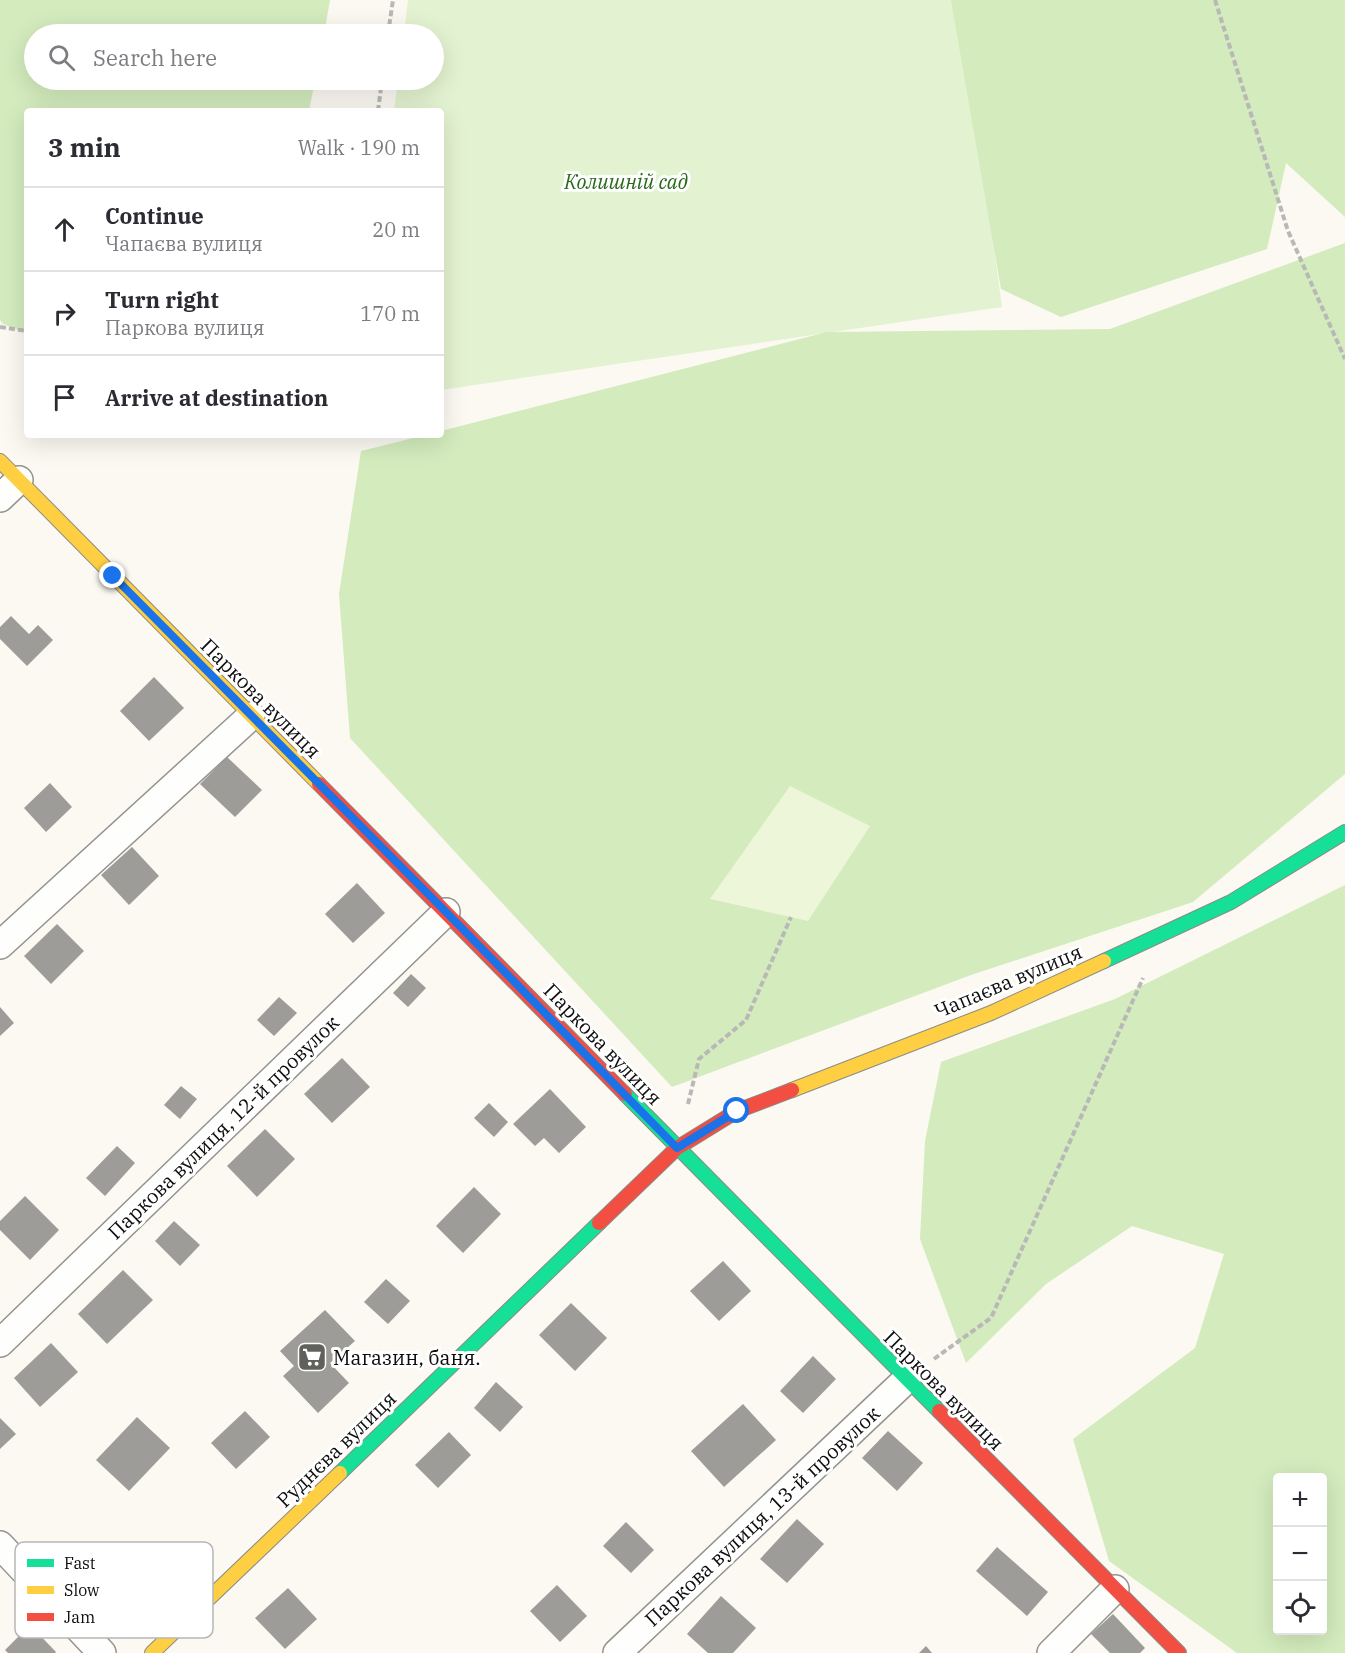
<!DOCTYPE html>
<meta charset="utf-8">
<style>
body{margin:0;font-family:"IBM Plex Serif",serif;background:#f7f7f7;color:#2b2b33}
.controls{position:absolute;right:18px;bottom:18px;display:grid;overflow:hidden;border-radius:6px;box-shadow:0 6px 24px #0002}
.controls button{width:54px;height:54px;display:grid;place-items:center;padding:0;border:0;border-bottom:2px solid #e1e1e2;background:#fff;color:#2b2b33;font:30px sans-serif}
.stop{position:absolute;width:18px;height:18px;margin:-14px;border:4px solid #1a73e8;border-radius:50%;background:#fff}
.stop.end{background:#1a73e8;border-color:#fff;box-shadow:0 2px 6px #0008}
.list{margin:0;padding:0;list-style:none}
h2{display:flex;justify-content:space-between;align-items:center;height:78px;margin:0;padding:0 24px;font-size:26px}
h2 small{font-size:20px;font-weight:400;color:#7c7c81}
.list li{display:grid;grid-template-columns:39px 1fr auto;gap:18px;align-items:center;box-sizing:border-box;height:84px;padding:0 24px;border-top:2px solid #e1e1e2}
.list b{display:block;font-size:22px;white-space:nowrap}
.list p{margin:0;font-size:20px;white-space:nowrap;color:#7c7c81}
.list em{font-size:20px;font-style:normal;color:#7c7c81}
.icon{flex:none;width:33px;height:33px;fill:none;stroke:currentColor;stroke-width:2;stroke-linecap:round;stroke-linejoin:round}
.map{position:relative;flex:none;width:1345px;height:1653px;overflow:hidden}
.search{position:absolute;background:#fff;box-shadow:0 6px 24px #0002;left:24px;top:24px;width:420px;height:66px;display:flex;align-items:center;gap:15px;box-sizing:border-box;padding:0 21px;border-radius:33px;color:#7c7c81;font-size:22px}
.panel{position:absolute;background:#fff;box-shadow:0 6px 24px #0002;left:24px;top:108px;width:420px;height:330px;border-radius:6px}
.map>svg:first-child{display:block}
.green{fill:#e3f2d0}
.forest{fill:#d3ebbd;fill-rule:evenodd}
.pitch{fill:#eef6da}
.building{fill:#9e9c98}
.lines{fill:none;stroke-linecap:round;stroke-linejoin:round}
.street-casing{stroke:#949390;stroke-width:30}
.fast-casing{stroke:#8b8a87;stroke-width:16}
.slow-casing{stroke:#8b8a87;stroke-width:16}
.jam-casing{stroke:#8b8a87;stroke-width:16}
.path{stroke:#b8b8b6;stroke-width:4;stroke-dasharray:6 3;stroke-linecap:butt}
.street{stroke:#fefefd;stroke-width:27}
.fast{stroke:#16e098;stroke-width:14}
.slow{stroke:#ffcf43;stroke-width:14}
.jam{stroke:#f24e42;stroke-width:14}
.route{stroke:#1a73e8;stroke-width:8}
.labels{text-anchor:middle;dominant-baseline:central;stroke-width:6;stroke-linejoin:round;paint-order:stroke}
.park-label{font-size:20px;font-style:italic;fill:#276b18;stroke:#fff}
.street-label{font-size:20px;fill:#0d0d0d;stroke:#fff}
.poi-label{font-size:20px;fill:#0d0d0d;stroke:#fff;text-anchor:start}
.key{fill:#fff;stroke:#b6b6b6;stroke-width:1.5}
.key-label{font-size:16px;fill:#0d0d0d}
</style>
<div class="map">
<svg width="1345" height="1653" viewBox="0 0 1345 1653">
<rect width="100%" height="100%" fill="#fbf9f2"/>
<path class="green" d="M 408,0 L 960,0 L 1002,307 L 441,390 L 441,111 L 394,111 L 398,80 L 434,80 L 434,34 L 404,34 Z"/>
<g class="forest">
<path d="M 0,0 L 330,0 L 324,34 L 34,34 L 34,80 L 315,80 L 309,111 L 27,111 L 27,333 L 3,324 L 0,320 Z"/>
<path d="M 951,0 L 1345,0 L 1345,217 L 1286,163 L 1267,249 L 1061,317 L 1001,289 Z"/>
<path d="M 1345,243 L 1345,774 L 1193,902 L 971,975 L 672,1087 L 350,738 L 339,594 L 361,451 L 425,435 L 441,435 L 441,431 L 827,332 L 1110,329 Z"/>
<path d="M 1345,885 L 1345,1653 L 1237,1653 L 1109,1561 L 1073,1439 L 1195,1348 L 1224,1254 L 1132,1226 L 1046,1284 L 966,1363 L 920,1239 L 925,1141 L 941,1062 L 1115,999 ZM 1278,1478 L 1322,1478 L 1322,1630 L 1278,1630 Z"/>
</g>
<path class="pitch" d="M 790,786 L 870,826 L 808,921 L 710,899 Z"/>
<g class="building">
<path d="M 11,616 L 29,634 L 38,625 L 53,640 L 27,666 L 0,639 L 0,627 Z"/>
<path d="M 154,677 L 184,708 L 149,741 L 120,711 Z"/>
<path d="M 227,757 L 262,790 L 235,817 L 200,784 Z"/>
<path d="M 50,783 L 72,807 L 46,832 L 24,808 Z"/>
<path d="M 132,847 L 159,876 L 129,905 L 101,875 Z"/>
<path d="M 357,883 L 385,913 L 353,943 L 325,914 Z"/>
<path d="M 57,924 L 84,951 L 51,984 L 24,956 Z"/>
<path d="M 411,974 L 426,988 L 408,1007 L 393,993 Z"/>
<path d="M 279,997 L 297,1013 L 274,1036 L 257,1020 Z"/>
<path d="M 0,1007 L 14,1023 L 0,1036 Z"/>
<path d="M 342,1058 L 370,1087 L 332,1123 L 304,1094 Z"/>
<path d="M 181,1086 L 197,1099 L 180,1119 L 164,1105 Z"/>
<path d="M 550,1089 L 586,1127 L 559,1153 L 544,1138 L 535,1146 L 513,1124 Z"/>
<path d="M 489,1103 L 508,1122 L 494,1137 L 474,1118 Z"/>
<path d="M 265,1129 L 295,1159 L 257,1197 L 227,1166 Z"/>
<path d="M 117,1146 L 135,1163 L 105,1196 L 86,1178 Z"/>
<path d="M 474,1187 L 501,1214 L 463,1253 L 436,1226 Z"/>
<path d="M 25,1196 L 59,1230 L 30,1260 L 0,1230 L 0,1221 Z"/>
<path d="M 174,1221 L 200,1245 L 180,1266 L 155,1241 Z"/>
<path d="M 723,1261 L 751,1291 L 719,1321 L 690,1291 Z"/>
<path d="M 123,1270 L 153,1300 L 107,1344 L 78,1314 Z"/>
<path d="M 386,1279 L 410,1301 L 388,1324 L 364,1302 Z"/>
<path d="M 571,1303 L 607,1338 L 575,1371 L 539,1335 Z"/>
<path d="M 325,1310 L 355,1341 L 330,1363 L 349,1383 L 318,1413 L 283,1376 L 294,1366 L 280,1351 Z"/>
<path d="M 51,1343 L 78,1372 L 40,1407 L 14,1378 Z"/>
<path d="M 813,1356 L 836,1379 L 803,1413 L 780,1391 Z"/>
<path d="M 496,1382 L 523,1407 L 500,1432 L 474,1408 Z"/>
<path d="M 743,1404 L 776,1440 L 724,1487 L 691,1451 Z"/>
<path d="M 245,1411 L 270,1437 L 236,1469 L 211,1443 Z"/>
<path d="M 137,1417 L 170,1448 L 129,1491 L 96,1460 Z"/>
<path d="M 0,1418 L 16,1434 L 0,1449 Z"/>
<path d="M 888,1431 L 923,1463 L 897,1491 L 862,1458 Z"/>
<path d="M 449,1432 L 471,1455 L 438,1488 L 415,1465 Z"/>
<path d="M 797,1519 L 824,1544 L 787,1583 L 760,1559 Z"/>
<path d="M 626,1522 L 654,1550 L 631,1573 L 603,1546 Z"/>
<path d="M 997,1547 L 1048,1592 L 1027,1616 L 976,1571 Z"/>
<path d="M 557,1585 L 587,1616 L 560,1642 L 530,1611 Z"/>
<path d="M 288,1588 L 317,1619 L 285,1649 L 255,1618 Z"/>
<path d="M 721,1596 L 756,1628 L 733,1653 L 708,1653 L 687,1634 Z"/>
<path d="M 1113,1614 L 1145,1648 L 1140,1653 L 1110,1653 L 1091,1634 Z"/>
<path d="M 30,1625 L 56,1652 L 55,1653 L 8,1653 L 5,1650 Z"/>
<path d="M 926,1646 L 932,1653 L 919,1653 Z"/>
</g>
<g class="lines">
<g class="street-casing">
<g id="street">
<path d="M 0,498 L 19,480"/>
<path d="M 0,945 L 251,716"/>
<path d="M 0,1343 L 446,912"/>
<path d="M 0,1545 L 102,1653"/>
<path d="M 617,1653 L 907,1379"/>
<path d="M 1051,1653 L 1115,1589"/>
</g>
</g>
<g class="fast-casing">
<g id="fast">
<path d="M 1104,961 L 1231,902 L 1345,832"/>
<path d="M 625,1094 L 939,1411"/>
<path d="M 340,1473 L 599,1223"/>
</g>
</g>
<g class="slow-casing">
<g id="slow">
<path d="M 0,461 L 319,784"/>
<path d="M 792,1090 L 991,1013 L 1104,961"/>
<path d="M 152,1653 L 340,1473"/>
</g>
</g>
<g class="jam-casing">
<g id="jam">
<path d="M 319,784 L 625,1094"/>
<path d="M 599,1223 L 677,1148 L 737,1111 L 792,1090"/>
<path d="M 939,1411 L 1179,1653"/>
</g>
</g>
<g class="path">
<path d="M 1215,0 L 1288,231 L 1345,359"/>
<path d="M 388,34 L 393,0"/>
<path d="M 378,111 L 382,80"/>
<path d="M 0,327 L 27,331"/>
<path d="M 688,1104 L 699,1059 L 746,1020 L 791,917"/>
<path d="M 934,1359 L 991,1318 L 1143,978"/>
</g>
<use href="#street" class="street"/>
<use href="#fast" class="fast"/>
<use href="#slow" class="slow"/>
<use href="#jam" class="jam"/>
</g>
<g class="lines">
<path class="route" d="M 113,576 L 446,912 L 677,1148 L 737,1111"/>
</g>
<defs>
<g id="supermarket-square" transform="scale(1.5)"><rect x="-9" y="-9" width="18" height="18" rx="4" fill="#60605d" stroke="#fff"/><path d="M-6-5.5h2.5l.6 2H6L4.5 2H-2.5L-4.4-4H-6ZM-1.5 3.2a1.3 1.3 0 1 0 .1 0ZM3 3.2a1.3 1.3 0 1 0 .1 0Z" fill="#fff"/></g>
</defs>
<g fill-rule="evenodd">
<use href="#supermarket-square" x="312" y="1357"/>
</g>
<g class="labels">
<g class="park-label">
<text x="626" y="181">Колишній сад</text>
</g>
<g class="street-label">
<text transform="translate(261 698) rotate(45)">Паркова вулиця</text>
<text transform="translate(1008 981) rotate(-23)">Чапаєва вулиця</text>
<text transform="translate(603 1044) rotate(46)">Паркова вулиця</text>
<text transform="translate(223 1127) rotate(-44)">Паркова вулиця, 12-й провулок</text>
<text transform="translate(944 1390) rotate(45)">Паркова вулиця</text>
<text transform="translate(336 1449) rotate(-44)">Руднєва вулиця</text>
<text transform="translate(762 1516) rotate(-43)">Паркова вулиця, 13-й провулок</text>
</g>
<g class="poi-label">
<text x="333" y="1357">Магазин, баня.</text>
</g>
</g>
<rect x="15" y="1542" width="198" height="96" rx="9" class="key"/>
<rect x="27" y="1559" width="27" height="8" fill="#16e098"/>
<rect x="27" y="1586" width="27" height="8" fill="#ffcf43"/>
<rect x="27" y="1613" width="27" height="8" fill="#f24e42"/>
<g class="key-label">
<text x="64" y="1569">Fast</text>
<text x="64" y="1596">Slow</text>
<text x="64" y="1623">Jam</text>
</g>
</svg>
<div class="controls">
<button>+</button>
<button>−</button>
<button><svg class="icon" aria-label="locate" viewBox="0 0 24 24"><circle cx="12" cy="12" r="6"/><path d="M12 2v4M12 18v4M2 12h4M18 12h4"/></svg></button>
</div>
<div class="stop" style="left:737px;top:1111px"></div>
<div class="stop end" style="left:113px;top:576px"></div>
<div class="search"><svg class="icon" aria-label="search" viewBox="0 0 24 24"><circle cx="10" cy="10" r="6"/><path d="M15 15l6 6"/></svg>Search here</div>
<section class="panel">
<h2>3 min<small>Walk · 190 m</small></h2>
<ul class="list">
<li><svg class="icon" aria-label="ahead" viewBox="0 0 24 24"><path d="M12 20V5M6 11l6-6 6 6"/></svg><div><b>Continue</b><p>Чапаєва вулиця</p></div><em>20 m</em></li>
<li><svg class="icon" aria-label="right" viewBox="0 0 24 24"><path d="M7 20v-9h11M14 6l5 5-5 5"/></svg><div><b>Turn right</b><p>Паркова вулиця</p></div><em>170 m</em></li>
<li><svg class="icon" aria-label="arrive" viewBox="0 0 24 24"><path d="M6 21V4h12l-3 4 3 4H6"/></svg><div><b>Arrive at destination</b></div></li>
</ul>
</section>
</div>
